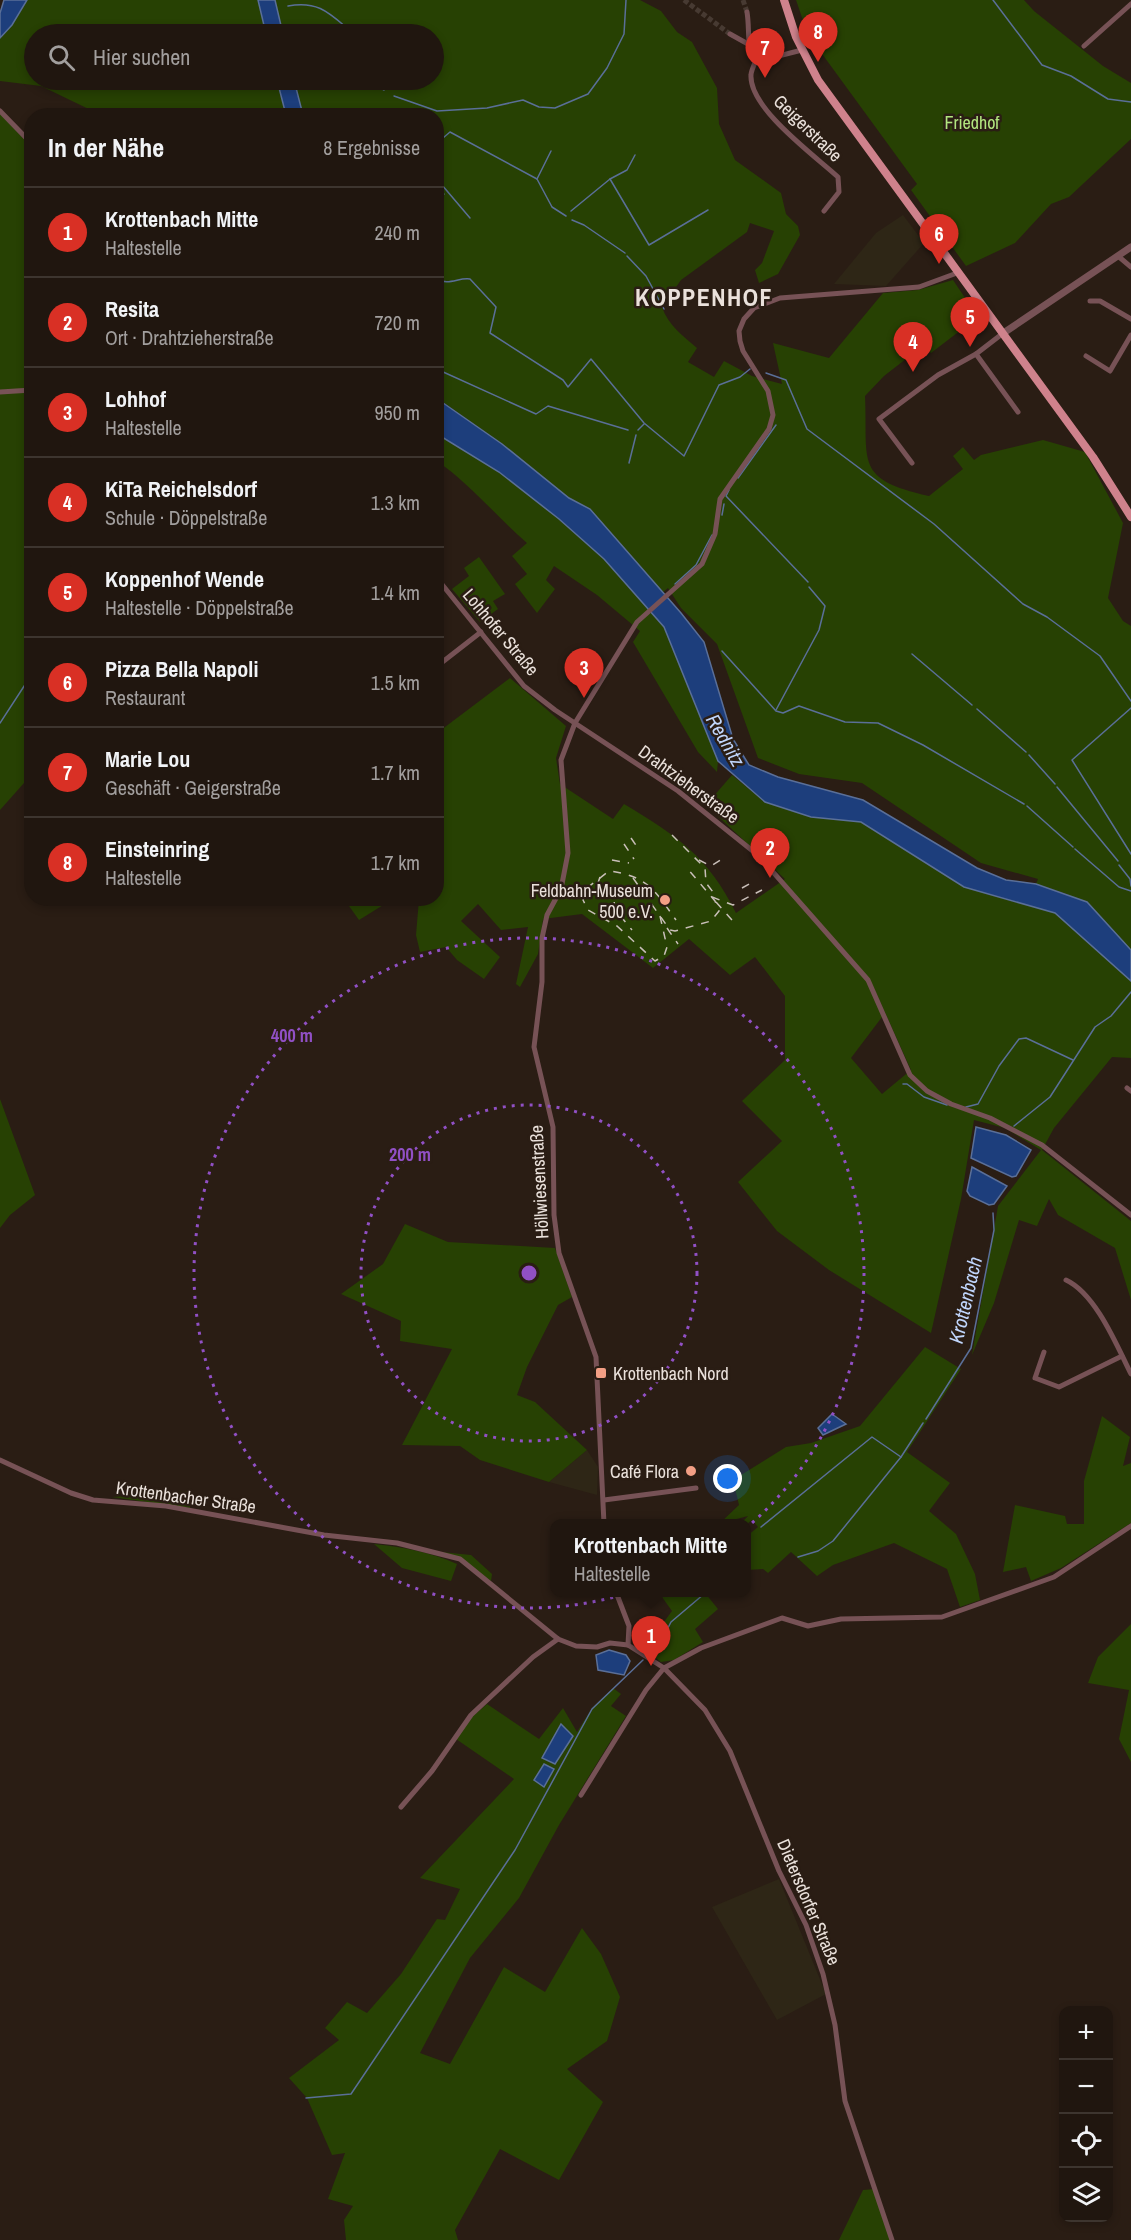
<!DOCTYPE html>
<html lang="de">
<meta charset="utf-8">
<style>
body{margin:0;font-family:"Archivo Narrow",sans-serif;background:#2d231d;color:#f1f3f6}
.controls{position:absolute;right:18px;bottom:18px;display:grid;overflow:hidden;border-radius:12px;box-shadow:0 3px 9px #0003}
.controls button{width:54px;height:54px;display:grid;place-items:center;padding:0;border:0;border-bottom:2px solid #3d352f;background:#20160f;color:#f1f3f6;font:30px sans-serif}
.you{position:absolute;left:728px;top:1479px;width:21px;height:21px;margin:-15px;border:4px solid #fff;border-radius:50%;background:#1a73e8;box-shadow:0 0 0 9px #1a73e833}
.badge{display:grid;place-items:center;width:39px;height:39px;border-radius:50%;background:#d93025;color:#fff;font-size:20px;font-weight:700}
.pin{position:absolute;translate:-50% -50px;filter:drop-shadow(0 2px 3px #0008)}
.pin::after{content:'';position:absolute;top:32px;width:21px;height:18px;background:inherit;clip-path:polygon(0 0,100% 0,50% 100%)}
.popup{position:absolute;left:550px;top:1519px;width:201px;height:78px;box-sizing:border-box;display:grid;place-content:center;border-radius:12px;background:#20160f;filter:drop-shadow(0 2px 4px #0005);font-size:20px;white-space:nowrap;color:#a29f9e}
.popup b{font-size:22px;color:#f1f3f6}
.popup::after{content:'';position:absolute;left:50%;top:100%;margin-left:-12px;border:12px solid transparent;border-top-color:#20160f}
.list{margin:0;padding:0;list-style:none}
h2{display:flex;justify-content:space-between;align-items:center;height:78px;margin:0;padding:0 24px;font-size:26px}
h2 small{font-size:20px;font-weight:400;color:#a29f9e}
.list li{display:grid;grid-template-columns:39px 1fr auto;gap:18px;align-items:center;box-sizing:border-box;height:90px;padding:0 24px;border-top:2px solid #3d352f}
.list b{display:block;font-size:22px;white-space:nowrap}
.list p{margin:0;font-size:20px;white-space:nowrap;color:#a29f9e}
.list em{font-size:20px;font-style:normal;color:#a29f9e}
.icon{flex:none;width:33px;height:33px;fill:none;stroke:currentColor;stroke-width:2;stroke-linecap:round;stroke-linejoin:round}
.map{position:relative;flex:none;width:1131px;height:2240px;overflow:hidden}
.search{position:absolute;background:#20160f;box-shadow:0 3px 9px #0003;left:24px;top:24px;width:420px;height:66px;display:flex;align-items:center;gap:15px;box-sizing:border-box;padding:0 21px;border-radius:33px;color:#a29f9e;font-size:22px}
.panel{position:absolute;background:#20160f;box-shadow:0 3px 9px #0003;left:24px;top:108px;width:420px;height:798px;border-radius:24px}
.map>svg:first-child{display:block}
.industrial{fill:#2e2616}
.green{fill:#274103;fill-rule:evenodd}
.water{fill:#1d3e7c;stroke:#5a6f98;stroke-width:1.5}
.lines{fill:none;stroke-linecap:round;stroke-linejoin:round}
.stream{stroke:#5a6f98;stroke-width:1.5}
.minor-tunnel{stroke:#473a32;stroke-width:5;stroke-dasharray:5 2.5;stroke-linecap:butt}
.minor{stroke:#775256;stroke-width:5}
.tertiary{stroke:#775256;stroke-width:7}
.primary{stroke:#cf828c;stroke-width:8}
.rail{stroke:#c9bfb9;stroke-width:1.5;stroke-dasharray:8 8;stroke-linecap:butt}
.ring{fill:none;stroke:#9150c5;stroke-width:3;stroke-dasharray:3 6}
.poi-dot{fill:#f39f85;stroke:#2a1d14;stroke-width:2}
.labels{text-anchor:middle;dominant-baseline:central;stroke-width:5;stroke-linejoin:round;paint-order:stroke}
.park-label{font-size:18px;fill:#b2e67f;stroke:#2a1d14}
.street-label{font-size:18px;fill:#eae1db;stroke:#2a1d14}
.poi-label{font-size:18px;fill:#eae1db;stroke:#2a1d14;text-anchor:end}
.water-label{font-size:20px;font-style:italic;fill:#c0d5fb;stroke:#2a1d14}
.district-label{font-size:24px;font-weight:bold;letter-spacing:1.5px;fill:#eae1db;stroke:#2a1d14}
.centre{fill:#9150c5;stroke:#2a1d14;stroke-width:3}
.ring-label{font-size:18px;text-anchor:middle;font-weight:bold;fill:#9150c5;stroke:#2a1d14;stroke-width:5;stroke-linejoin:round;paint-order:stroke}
</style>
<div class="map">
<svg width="1131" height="2240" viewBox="0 0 1131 2240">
<rect width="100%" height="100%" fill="#2a1d14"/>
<g class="industrial">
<path d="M 903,215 L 924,243 L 886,286 L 834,284 L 876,233 Z"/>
<path d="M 587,1450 L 598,1467 L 597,1495 L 549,1482 Z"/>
<path d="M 779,1879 L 826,1994 L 777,2020 L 712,1907 Z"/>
</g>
<g class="green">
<path d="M 27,0 L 258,0 L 261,3 L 266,34 L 34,34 L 34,80 L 277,80 L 286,115 L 101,115 L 41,86 L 0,81 L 0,38 L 12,25 Z"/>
<path d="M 275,0 L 640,0 L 661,11 L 677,32 L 692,42 L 717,88 L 719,124 L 735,160 L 781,193 L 786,214 L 798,226 L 800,235 L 778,274 L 759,283 L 755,270 L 762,263 L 774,231 L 750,223 L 747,232 L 681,280 L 662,307 C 668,325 683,336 697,348 L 688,362 L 714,377 L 724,361 L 752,376 L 782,384 L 773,343 L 829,358 L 883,293 L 918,290 L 953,280 L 978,317 L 931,353 L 924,345 L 884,376 L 865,396 C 868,463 854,479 929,496 L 963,469 L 953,456 L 963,447 L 974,460 L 981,455 L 1043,440 L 1085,452 L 1123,523 L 1108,598 L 1123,621 L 1131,626 L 1131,950 L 1067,894 L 1036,884 L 1038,879 L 981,863 L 862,783 L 799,774 L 758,758 L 717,644 L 681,608 L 668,588 L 662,593 L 590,509 L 569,498 L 502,444 L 437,398 L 436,116 L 303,115 L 294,80 L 434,80 L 434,34 L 283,34 Z"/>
<path d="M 796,0 L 1024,0 L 1034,11 L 1103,66 L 1131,83 L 1131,139 L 1069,197 L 1051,204 L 1015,243 L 966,266 L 911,190 L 917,184 L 817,47 L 815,40 L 808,35 Z"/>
<path d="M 0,114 L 32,147 L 32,774 L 0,810 Z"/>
<path d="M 436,434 L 499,472 L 559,519 L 604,559 L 664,627 L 718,761 L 717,772 L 698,752 L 633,642 L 640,631 L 597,595 L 554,566 L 546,580 L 555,589 L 537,613 L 515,584 L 527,574 L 512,556 L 527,543 C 497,517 470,484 437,461 Z"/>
<path d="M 479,557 L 505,594 L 493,601 L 498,609 L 480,622 L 452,589 L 469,576 L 464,568 Z"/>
<path d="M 510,678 L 566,726 L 556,758 L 560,784 L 613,819 L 624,804 C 677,836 708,856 736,913 L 785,879 L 706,805 L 732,775 L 765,802 L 811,817 L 861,822 L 964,887 L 1055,913 L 1131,981 L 1131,1058 L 1112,1057 L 1054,1128 L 1042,1150 L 1131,1221 L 1131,1300 L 1115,1248 L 1058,1215 L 1049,1199 L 1037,1226 L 1019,1220 L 994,1303 L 972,1355 L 998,1206 L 1041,1150 L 1005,1128 L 974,1120 L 961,1199 L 931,1333 L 829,1270 L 777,1231 L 738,1182 L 782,1141 L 742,1101 L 785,1060 L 785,996 L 755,957 L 730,975 L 689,939 L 653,968 L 582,914 L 543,919 L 538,954 L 520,987 L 516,984 L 528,927 L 501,930 L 478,904 L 461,921 L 500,957 L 484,979 L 457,960 L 446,947 L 420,952 L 416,935 L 419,899 L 436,898 L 437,733 ZM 873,986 L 911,1070 L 882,1094 L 851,1058 L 882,1017 Z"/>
<path d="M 344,899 L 393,899 L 359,920 Z"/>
<path d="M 0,1099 L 35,1195 L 10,1215 L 0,1228 Z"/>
<path d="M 405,1224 L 448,1242 L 555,1248 L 572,1297 L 558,1305 L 527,1367 L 517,1395 L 535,1402 L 587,1450 L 549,1482 L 480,1460 L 460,1446 L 402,1445 L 452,1349 L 400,1341 L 401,1321 L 341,1294 L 383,1264 Z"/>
<path d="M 925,1347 L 961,1369 L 907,1452 L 950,1483 L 929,1511 L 956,1534 L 975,1574 L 980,1600 L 960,1607 L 947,1569 L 894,1543 L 833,1565 L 817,1576 L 791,1552 L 768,1573 L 763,1569 L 747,1570 L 747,1536 L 758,1527 L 752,1520 L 747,1524 L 741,1523 L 748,1516 L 729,1521 L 732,1523 L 719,1524 L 739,1505 L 733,1480 L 786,1447 L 811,1443 L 860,1426 Z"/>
<path d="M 1102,1416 L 1130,1437 L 1123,1466 L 1131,1463 L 1131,1523 L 1061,1568 L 1031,1581 L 1026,1567 L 1003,1572 L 1015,1505 L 1065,1516 L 1067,1524 L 1084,1524 L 1084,1481 Z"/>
<path d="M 190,1491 L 190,1508 L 112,1497 Z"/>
<path d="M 374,1544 C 403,1547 430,1552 457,1564 L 451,1581 L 402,1568 Z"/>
<path d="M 441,1552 L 471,1555 L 492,1574 L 491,1581 L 463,1560 Z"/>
<path d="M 667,1593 L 705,1593 L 718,1609 L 695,1629 L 703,1642 L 674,1660 L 661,1662 L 644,1649 L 672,1611 L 662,1597 Z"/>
<path d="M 1131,1624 L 1131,1762 L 1119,1739 L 1129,1690 L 1088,1683 L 1098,1657 Z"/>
<path d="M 613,1688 L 621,1694 L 611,1706 L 626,1716 L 559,1825 L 519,1898 L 470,1958 L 420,2053 L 450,2064 L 504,1967 L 545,1992 L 582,1928 L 601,1954 L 620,1997 L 607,2041 L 567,2069 L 603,2102 L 559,2180 L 500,2149 L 455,2230 L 458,2240 L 346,2240 L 344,2220 L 353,2206 L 328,2199 L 345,2153 L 332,2155 L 307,2098 L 289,2078 L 339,2040 L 325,2028 L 347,2002 L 367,2013 L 401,1974 L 437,1919 L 445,1920 L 460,1889 L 420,1878 L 514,1779 L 456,1739 L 472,1717 L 487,1704 L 539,1739 L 563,1708 L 577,1732 L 592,1708 Z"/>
<path d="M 874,2189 L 890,2240 L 839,2240 L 863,2190 Z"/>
</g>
<g class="water">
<path d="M 4,0 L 27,0 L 12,25 L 0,38 L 0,13 Z"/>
<path d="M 258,0 L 275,0 L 283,34 L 266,34 Z"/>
<path d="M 277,80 L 294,80 L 303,115 L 286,115 Z"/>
<path d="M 436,398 L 502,444 L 569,498 L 590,509 L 681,613 L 704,642 L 733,739 L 749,765 L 778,777 L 863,800 L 977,868 L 1006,880 L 1036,884 L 1087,902 L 1131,950 L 1131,981 L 1055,913 L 964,887 L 861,822 L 811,817 L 765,802 L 718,761 L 664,627 L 604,559 L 559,519 L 499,472 L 437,434 Z"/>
<path d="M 976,1127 L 1006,1135 L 1031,1150 L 1016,1176 L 1012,1177 L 971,1158 Z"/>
<path d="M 972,1167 L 1007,1186 L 994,1204 L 989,1205 L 970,1196 L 967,1191 Z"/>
<path d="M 832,1414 L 846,1424 L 823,1435 L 818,1428 Z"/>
<path d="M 609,1650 L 626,1655 L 630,1661 L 624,1675 L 598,1670 L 596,1655 Z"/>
<path d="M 561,1724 L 573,1736 L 555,1764 L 542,1758 Z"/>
<path d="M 544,1764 L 554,1769 L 544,1787 L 534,1780 Z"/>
</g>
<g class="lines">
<g class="stream">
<path d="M 993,0 L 1042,65 L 1071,76 L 1108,99 L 1131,102"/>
<path d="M 288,6 C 320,0 331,15 354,34"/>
<path d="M 368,80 L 384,90"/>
<path d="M 394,96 L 437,111 L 487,108 L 523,100 L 539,107 L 555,108 L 588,94 L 607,68 L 624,34 L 626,0"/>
<path d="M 436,144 L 450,132 L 537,179 L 552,207 L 566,216"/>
<path d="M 436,178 L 470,218"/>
<path d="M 537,179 L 551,151"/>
<path d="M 610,179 L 649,245 L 708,210"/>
<path d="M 436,198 L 444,194"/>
<path d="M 571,211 L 610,179 L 627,170 L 635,155"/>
<path d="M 572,220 L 584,225 L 625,253"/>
<path d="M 627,256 L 646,276 L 664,309"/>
<path d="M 436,279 C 449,286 459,277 470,279 L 496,307 L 490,333 L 563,380 L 568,387 L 591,359 L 644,423 L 684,456 L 719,385 L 740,377 L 750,369"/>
<path d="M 441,371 L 536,414 L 548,406 L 628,430"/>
<path d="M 766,373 L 786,380 L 807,429 L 934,524 L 1023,604 L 1047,617 L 1100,656 L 1131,701"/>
<path d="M 638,430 L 644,424"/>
<path d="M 629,463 L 636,435"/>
<path d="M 738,478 L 776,425"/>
<path d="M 729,490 L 726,496 L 808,582"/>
<path d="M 722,515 L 724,504"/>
<path d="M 675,584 L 696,565 L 712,535"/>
<path d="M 722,651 L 776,711 L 783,713 L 799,706 L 845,722 L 878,723 L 923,745 L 1024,804"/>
<path d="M 912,654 L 972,705"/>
<path d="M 1131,708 L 1072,760 L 1131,854"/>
<path d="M 977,709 L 1026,752"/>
<path d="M 776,710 L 819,630 L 825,606 L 809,587"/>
<path d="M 0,723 L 32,674"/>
<path d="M 1029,755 L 1055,784"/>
<path d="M 1057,787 L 1118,861"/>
<path d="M 1027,806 L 1073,847"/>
<path d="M 1075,849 L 1119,887 L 1131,891"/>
<path d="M 1119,865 L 1130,879 L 1131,886"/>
<path d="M 903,1084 L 907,1084 L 924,1097 L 947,1105"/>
<path d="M 966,1107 L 978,1104 L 999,1066 L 1019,1039 L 1026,1038 L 1073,1060"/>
<path d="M 1014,1126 L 1050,1097 L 1095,1027 L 1111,1016 L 1131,992"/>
<path d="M 926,1419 L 971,1348 L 994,1230 L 993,1213"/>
<path d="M 761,1527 L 872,1437 L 901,1457"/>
<path d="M 798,1557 L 818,1551 L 833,1541 L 901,1457 L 923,1423"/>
<path d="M 654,1655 L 671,1622 L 704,1594"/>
<path d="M 306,2098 L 351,2094 L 515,1850 L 592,1709 L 643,1660"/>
</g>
<g class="minor-tunnel">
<path d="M 684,0 L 730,34"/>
<path d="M 743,0 L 747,12"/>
</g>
<g class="minor">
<path d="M 747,12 C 750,30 746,46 755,62 L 802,50"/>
<path d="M 730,34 L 748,44"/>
<path d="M 1084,46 L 1131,4"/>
<path d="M 755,62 C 754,66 751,71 751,75 C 749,108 814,155 838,177 L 839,192 L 824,211"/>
<path d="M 0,111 L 32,144"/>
<path d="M 1118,256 L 1131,267"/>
<path d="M 1090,301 L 1100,301 L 1131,319"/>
<path d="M 976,354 L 1018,412"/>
<path d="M 1086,356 L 1110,371 L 1131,335"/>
<path d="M 0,392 L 32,390"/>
<path d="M 912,463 L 879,419 L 938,375 L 976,354 L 1002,334"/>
<path d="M 436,577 L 524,686 L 555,710 L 678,791 L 759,856 L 868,980 L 910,1075 L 927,1091 L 951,1104 L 990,1118 L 1042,1145 L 1131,1215"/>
<path d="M 436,667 L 481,632"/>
<path d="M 1127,1088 L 1131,1091"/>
<path d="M 1066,1280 C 1096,1294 1117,1346 1131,1374"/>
<path d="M 1044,1352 L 1035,1378 L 1059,1387 L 1122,1356"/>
<path d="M 0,1460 L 71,1493 L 93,1500 L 166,1506 L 324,1535 L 397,1543 L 460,1559 L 558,1639 L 576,1646 L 597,1647 L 610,1643 L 628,1645 L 664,1668 L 705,1710 L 730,1751 L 779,1871 L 806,1925 L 823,1974 L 835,2025 L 845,2101 L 892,2240"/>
<path d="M 604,1500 L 696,1488"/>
<path d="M 604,1524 L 596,1357 L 559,1253 L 554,1215 L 553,1127 L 534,1047 L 542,982 L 542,938 L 547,915 L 561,889 L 568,853 L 561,760 L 575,723 L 637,622 L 702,564 L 715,534 L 720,499 L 769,429 L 773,415 L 768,391 L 743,351 L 740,341 L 739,331 L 744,319 L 754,308 L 780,298 L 919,287 L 957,273"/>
<path d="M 616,1592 L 629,1626 L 628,1645"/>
<path d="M 581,1795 L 646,1690 L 664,1668 L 701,1648 L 782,1618 L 808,1626 L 841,1619 L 942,1617 L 1054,1577 L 1131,1526"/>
<path d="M 401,1807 L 432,1771 L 471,1715 L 533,1657 L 558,1639"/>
</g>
<path class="tertiary" d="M 1002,334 L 1131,247"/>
<path class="primary" d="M 784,0 L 796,37 L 818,80 L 1093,457 L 1131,517"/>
<g class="rail">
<path d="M 672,835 L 705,868 L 706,883 L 713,892"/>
<path d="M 631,838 L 640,851"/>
<path d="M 624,844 L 634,859"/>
<path d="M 612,860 L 629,863"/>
<path d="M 699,860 L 711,866 L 725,857"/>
<path d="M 600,877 L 597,886 L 614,910 L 611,906"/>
<path d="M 633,878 L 670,930 L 675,931 L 711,921 L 719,911 L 715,901 L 687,868"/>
<path d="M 615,886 L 614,908 L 632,930"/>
<path d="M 742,888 L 753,882"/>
<path d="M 712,897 L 733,905 L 762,890"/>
<path d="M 716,902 L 732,920"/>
<path d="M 660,916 L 667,947 L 664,956 L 655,961 L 617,926 L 588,910 L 583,900 L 587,888 L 609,871 C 648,876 655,891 676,920"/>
<path d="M 667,928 L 678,944"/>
</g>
</g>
<g class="ring">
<circle cx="529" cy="1273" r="168"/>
<circle cx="529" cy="1273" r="335"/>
</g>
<g class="poi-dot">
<circle cx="665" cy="900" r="6"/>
<rect x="595" y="1367" width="12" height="12" rx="3"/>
<circle cx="691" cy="1471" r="6"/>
</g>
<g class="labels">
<g class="park-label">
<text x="972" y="122">Friedhof</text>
</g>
<g class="street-label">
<text transform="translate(808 128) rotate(44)">Geigerstraße</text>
<text transform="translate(501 632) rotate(50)">Lohhofer Straße</text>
<text transform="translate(689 784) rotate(36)">Drahtzieherstraße</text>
<text transform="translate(539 1182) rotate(-93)">Höllwiesenstraße</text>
<text transform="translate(186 1497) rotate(8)">Krottenbacher Straße</text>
<text transform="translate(809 1902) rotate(67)">Dietersdorfer Straße</text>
</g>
<g class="poi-label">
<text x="653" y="890">Feldbahn-Museum<tspan x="653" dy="21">500 e.V.</tspan></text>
<text x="613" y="1373" text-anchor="start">Krottenbach Nord</text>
<text x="679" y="1471">Café Flora</text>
</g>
<g class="water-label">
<text transform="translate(726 740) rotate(60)">Rednitz</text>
<text transform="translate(965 1300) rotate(-77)">Krottenbach</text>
</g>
<g class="district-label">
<text x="704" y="297">KOPPENHOF</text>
</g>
</g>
<circle cx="529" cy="1273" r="9" class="centre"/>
<g class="ring-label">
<text x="292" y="1042">400 m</text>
<text x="410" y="1161">200 m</text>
</g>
</svg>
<div class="controls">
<button>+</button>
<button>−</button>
<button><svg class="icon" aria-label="locate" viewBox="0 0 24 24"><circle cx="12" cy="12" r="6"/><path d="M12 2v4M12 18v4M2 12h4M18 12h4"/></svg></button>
<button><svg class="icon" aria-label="layers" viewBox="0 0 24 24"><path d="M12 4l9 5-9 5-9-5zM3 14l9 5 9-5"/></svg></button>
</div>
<div class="you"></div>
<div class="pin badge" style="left:651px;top:1666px">1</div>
<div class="popup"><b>Krottenbach Mitte</b>Haltestelle</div>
<div class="pin badge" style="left:770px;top:878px">2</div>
<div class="pin badge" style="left:584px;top:698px">3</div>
<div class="pin badge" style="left:913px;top:372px">4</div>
<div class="pin badge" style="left:970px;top:347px">5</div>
<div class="pin badge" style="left:939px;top:264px">6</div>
<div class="pin badge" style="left:765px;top:78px">7</div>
<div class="pin badge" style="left:818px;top:62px">8</div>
<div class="search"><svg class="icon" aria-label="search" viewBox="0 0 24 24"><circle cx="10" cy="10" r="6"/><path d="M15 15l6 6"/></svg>Hier suchen</div>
<section class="panel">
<h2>In der Nähe<small>8 Ergebnisse</small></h2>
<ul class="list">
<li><span class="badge">1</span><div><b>Krottenbach Mitte</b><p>Haltestelle</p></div><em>240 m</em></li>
<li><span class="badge">2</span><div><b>Resita</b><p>Ort · Drahtzieherstraße</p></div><em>720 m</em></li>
<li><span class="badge">3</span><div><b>Lohhof</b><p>Haltestelle</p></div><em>950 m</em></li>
<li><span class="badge">4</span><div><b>KiTa Reichelsdorf</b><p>Schule · Döppelstraße</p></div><em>1.3 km</em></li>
<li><span class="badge">5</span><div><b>Koppenhof Wende</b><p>Haltestelle · Döppelstraße</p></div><em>1.4 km</em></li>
<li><span class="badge">6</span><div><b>Pizza Bella Napoli</b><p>Restaurant</p></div><em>1.5 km</em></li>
<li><span class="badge">7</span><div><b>Marie Lou</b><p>Geschäft · Geigerstraße</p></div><em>1.7 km</em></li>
<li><span class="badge">8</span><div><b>Einsteinring</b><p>Haltestelle</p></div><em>1.7 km</em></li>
</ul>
</section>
</div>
